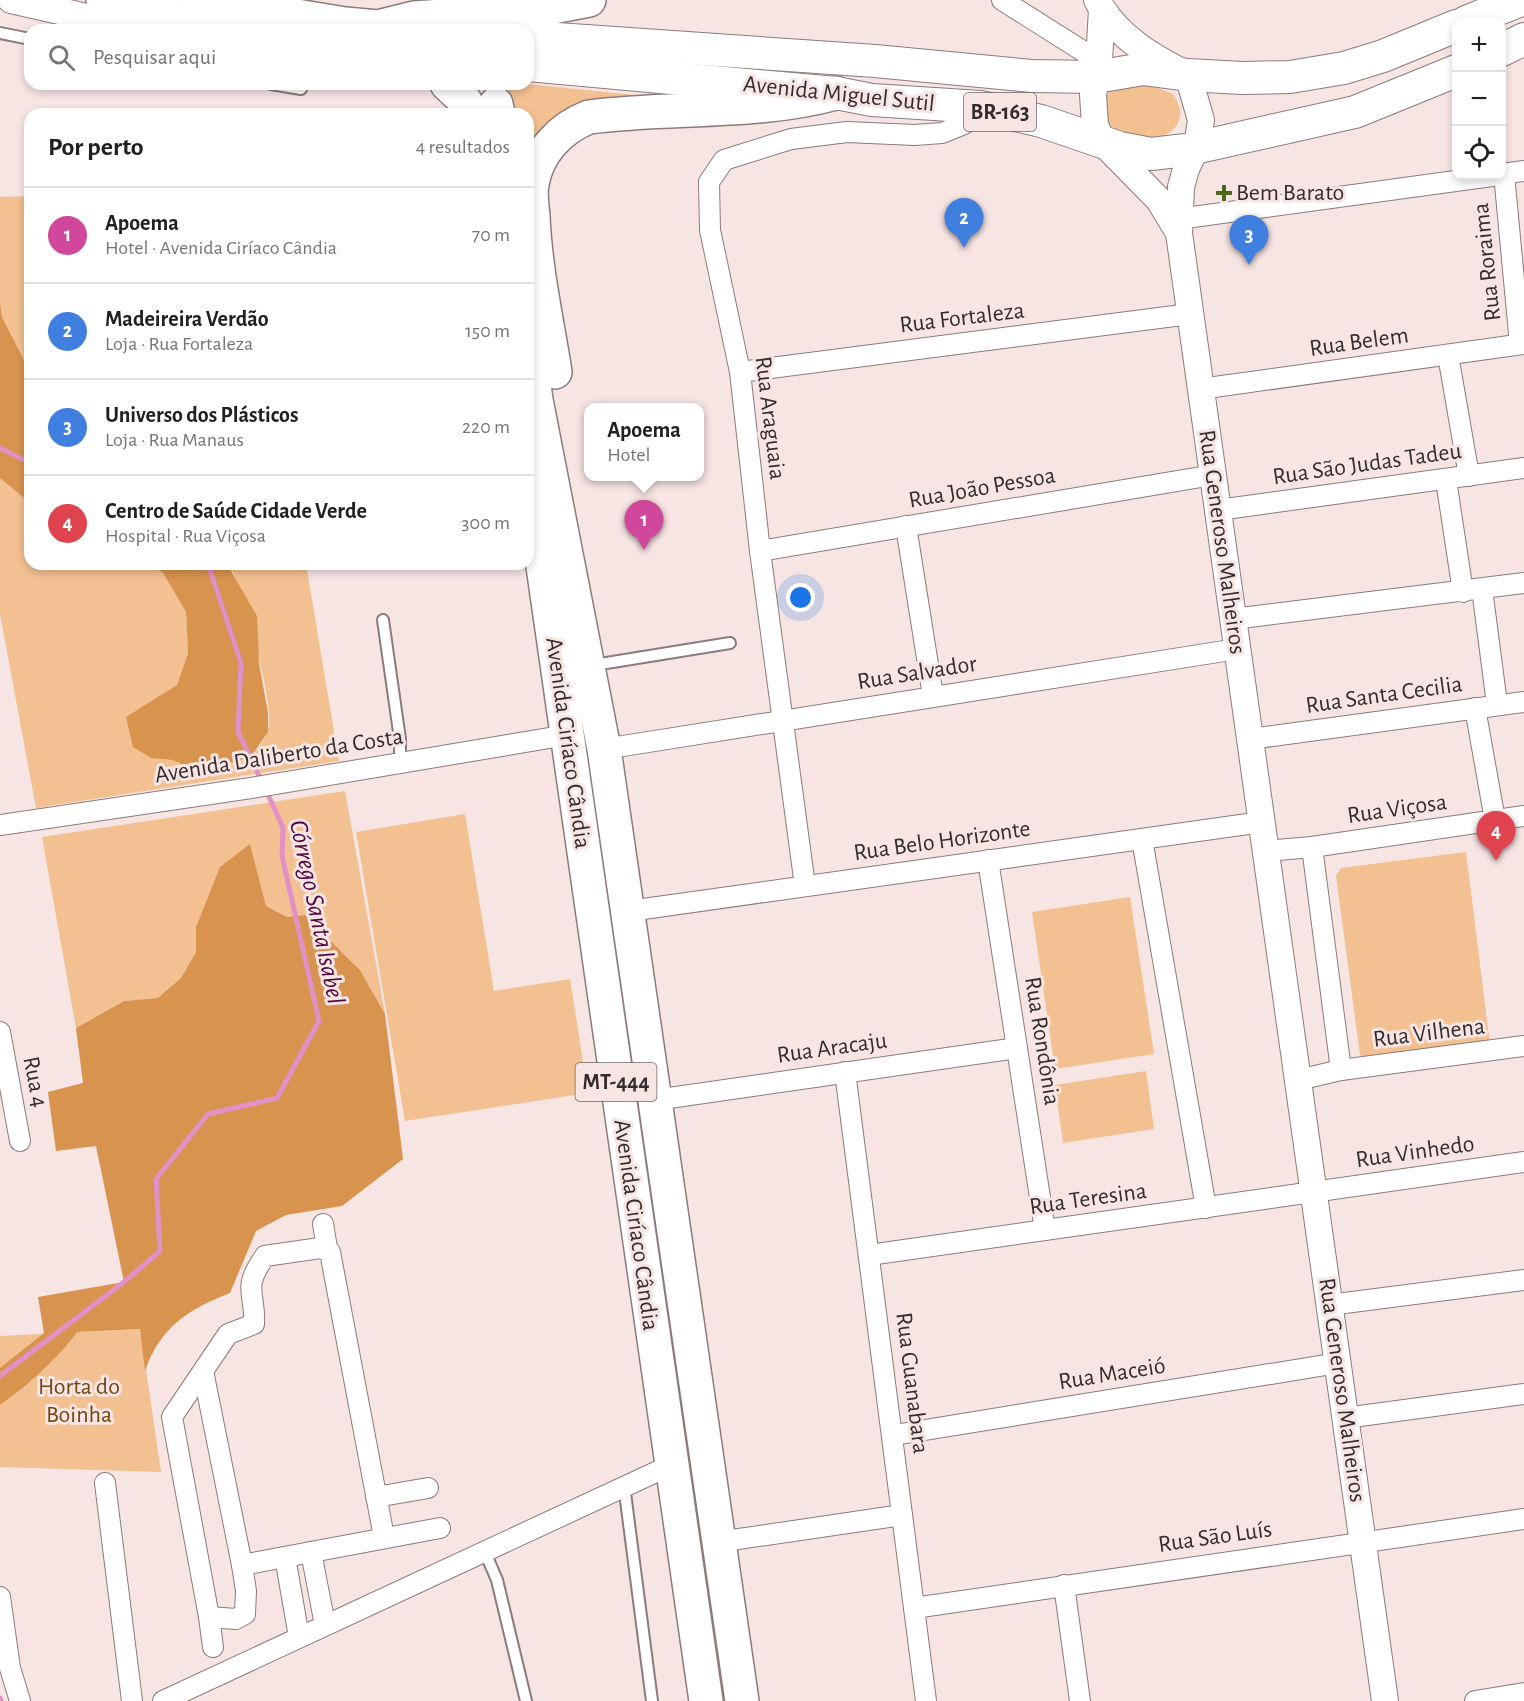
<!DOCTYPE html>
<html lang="pt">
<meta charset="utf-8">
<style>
body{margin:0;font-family:"Alegreya Sans",sans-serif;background:#f2f2f2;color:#202124}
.controls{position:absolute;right:18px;top:18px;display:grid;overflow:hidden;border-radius:12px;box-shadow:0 3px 9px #0003}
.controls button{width:54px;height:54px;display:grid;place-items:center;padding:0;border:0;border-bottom:2px solid #e0e0e0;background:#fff;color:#202124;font:30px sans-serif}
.you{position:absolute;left:801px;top:598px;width:21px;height:21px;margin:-15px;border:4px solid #fff;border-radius:50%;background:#1a73e8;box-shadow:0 0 0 9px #1a73e833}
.badge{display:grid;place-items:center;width:39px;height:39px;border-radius:50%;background:#4c681a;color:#fff;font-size:20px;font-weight:700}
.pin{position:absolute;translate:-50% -50px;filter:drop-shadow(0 2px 3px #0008)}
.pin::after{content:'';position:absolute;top:32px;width:21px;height:18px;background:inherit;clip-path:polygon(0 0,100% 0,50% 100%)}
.popup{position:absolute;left:584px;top:403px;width:120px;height:78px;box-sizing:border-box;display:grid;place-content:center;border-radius:12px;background:#fff;filter:drop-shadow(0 2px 4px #0005);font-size:20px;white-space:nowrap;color:#757577}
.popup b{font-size:22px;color:#202124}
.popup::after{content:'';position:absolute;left:50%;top:100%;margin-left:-12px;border:12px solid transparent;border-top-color:#fff}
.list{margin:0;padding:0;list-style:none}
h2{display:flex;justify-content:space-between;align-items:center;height:78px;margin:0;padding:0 24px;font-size:26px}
h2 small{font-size:20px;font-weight:400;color:#757577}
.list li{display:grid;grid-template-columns:39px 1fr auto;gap:18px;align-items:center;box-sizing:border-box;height:96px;padding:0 24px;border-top:2px solid #e0e0e0}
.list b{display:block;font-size:22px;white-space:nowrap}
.list p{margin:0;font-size:20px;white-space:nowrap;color:#757577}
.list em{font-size:20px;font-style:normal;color:#757577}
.icon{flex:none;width:33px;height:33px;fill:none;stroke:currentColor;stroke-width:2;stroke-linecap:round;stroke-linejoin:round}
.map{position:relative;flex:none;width:1524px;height:1701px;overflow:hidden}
.search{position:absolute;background:#fff;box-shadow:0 3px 9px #0003;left:24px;top:24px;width:510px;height:66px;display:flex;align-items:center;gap:15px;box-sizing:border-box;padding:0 21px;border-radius:18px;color:#757577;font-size:22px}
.panel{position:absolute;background:#fff;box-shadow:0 3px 9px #0003;left:24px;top:108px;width:510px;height:462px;border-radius:18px}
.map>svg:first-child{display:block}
.green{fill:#f3c091}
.forest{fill:#d8934e}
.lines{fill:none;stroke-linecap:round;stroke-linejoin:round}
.stream{stroke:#e291c7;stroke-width:5}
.service-casing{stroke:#8b7b7a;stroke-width:14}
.minor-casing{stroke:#8b7b7a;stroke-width:22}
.tertiary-casing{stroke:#8b7b7a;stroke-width:28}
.primary-casing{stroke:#8b7b7a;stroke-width:34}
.trunk-casing{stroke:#8b7b7a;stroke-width:36}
.service{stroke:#fff;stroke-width:10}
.minor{stroke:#fff;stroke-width:20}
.tertiary{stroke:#fff;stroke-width:26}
.primary{stroke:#fff;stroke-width:32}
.trunk{stroke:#fff;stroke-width:33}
.poi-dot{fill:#4c681a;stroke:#f7e5e3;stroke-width:2}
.labels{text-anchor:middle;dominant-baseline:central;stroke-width:6;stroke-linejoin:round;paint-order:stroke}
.shield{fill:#f7e5e3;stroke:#6e6464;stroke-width:1.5}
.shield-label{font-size:22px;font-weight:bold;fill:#342d2d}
.street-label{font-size:24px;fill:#342d2d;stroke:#f7e5e3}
.poi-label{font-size:24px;fill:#342d2d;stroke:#f7e5e3;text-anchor:start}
.park-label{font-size:24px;fill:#734611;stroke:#f7e5e3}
.water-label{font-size:26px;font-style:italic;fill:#510840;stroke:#f7e5e3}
</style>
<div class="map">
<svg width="1524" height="1701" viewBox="0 0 1524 1701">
<rect width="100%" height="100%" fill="#f7e5e3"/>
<g class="green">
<path d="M 1120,83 L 1153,86 L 1173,94 C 1207,143 1111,159 1104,109 C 1102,97 1110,89 1120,83 Z"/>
<path d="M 508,84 L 528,84 L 682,100 L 651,101 L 528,159 L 528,114 L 511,114 Z"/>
<path d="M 30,196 L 30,372 L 2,317 L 0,301 L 0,197 Z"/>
<path d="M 0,478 L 30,503 L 30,564 L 150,564 L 163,573 L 186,612 L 188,653 L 177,685 L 126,718 L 152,758 L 172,760 L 197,770 L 250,757 C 256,750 266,739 268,730 C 275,698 244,609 234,574 L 227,564 L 306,564 L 339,761 L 36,808 L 0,614 Z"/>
<path d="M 345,791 L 385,1014 L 360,970 L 306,915 L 287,917 L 266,906 L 250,845 L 220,868 L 196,927 L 196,952 L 181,978 L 159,998 L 124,1001 L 76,1028 L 42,837 Z"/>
<path d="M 465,814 L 494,991 L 570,979 L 588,1093 L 405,1121 L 356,832 Z"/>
<path d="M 1466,852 L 1490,1045 L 1361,1062 L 1336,876 L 1341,868 Z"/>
<path d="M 1130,897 L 1154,1054 L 1055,1069 L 1032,912 Z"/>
<path d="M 1146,1071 L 1154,1129 L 1063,1143 L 1055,1085 Z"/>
<path d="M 140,1329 L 161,1472 L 0,1467 L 0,1336 Z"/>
</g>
<g class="forest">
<path d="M 0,301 L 2,317 L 30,372 L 30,503 L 0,478 Z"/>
<path d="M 150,564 L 227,564 L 257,616 L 259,663 L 268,713 L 268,732 L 250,758 L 197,770 L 172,760 L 151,758 L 133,747 L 126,717 L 177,685 L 188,653 L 186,612 L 163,573 Z"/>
<path d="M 250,844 L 266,906 L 287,917 L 305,915 L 360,970 L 385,1014 L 403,1159 L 342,1206 L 286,1215 L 256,1231 L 230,1293 C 189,1309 160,1327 145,1371 L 140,1329 L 77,1332 C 59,1357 26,1387 0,1405 L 0,1368 L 44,1333 L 38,1297 L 124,1282 L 96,1146 L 56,1151 L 48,1092 L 83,1083 L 76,1028 L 124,1001 L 158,998 L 181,978 L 196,952 L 196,927 L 220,867 Z"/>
</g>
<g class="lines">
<g class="stream">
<path d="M 0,448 L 30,463"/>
<path d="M 202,564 L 210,570 L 241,663 L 238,732 L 262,782"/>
<path d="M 0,1376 L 124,1282 L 160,1251 L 156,1179 L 208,1114 L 277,1098 L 319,1021 L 282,856 L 283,828 L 266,790"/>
<path d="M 0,1698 L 1,1701"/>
</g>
<g class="service-casing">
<g id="service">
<path d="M 0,33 L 30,39"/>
<path d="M 271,84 L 301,89"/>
<path d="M 383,620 L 400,739 L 400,763"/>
<path d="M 594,665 L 730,643"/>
<path d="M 624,1485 L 652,1701"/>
<path d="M 484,1550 L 497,1580 L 526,1701"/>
</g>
</g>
<g class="minor-casing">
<g id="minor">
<path d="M 1002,0 L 1108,67"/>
<path d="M 1502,174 L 1524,171"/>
<path d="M 1504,174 L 1520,344"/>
<path d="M 1171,220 L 1492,176"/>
<path d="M 1448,355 L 1469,476"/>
<path d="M 740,372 L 1190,314"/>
<path d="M 1200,389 L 1524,344"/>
<path d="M 1446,480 L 1463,592"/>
<path d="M 1218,510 L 1524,468"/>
<path d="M 906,526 L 933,696"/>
<path d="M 760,551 L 1213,475"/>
<path d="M 1482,589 L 1497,704"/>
<path d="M 1233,619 L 1524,583"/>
<path d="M 1475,708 L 1495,820"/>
<path d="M 1250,739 L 1524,702"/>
<path d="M 604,749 L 1237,649"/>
<path d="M 0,825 L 251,788 L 567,735"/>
<path d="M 1142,839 L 1206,1208"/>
<path d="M 1312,847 L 1524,816"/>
<path d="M 1266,851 L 1312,847 L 1341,1070"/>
<path d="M 988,860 L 1045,1230"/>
<path d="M 805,886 L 760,551 L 740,372 L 710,230 L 709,182 L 724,160 L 791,139 L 847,132 L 915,135 L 942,133 L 964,124 L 981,107"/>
<path d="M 629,911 L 1262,822"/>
<path d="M 0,1032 L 20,1141"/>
<path d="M 845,1072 L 926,1701"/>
<path d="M 1298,1080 L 1341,1070 L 1524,1046"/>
<path d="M 655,1100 L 1017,1048"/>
<path d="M 323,1224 L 327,1248"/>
<path d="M 869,1255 L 1524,1162"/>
<path d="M 1329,1305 L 1524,1280"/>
<path d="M 203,1371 L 242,1565"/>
<path d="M 1345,1418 L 1524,1394"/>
<path d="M 894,1435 L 1338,1363"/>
<path d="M 105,1483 L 132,1701"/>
<path d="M 376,1497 L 428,1488"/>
<path d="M 384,1537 L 330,1252 L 320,1248 L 265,1256 C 241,1290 256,1292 254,1324 L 228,1334 L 172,1417 L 209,1617 L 236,1619 L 245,1614 L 246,1591 L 242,1565 L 440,1528"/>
<path d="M 718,1542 L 902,1515"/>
<path d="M 311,1552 L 325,1625"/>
<path d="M 285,1557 L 299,1637"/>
<path d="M 1064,1585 L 1080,1701"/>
<path d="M 0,1597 L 10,1668 L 20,1701"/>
<path d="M 914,1608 L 1524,1519"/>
<path d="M 209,1617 L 213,1647"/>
<path d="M 163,1701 L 671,1465"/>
<path d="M 1475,1701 L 1524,1693"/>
</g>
</g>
<g class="tertiary-casing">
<g id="tertiary">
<path d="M 11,0 L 144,30"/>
<path d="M 1097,0 C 1117,37 1152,57 1188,75 L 1201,120 L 1197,146 L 1186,169 L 1181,187 L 1179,233 L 1385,1701"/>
<path d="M 1102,9 L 1099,61 L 1093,95 L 1095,125 L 1103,143 L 1159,200 L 1179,233"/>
</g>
</g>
<g class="primary-casing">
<g id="primary">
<path d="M 1466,22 L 1521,0"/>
<path d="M 528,37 L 875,61 L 1032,76 L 1096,77 L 1143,69 L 1188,75 L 1242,78 L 1290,77 L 1344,68 L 1383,56 L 1456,26"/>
<path d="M 1502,50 L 1524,39"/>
<path d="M 528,65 L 836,93 L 872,100 L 981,107 L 1041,121 L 1120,148 L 1151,154 L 1186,150 L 1355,112 L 1456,71"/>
</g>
</g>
<g class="trunk-casing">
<g id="trunk">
<path d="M 103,0 L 228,27"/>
<path d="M 199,0 L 345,24 L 378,27 L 414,18 L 542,9 L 589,0"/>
<path d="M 447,84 L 465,101 L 472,114"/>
<path d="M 496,104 L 498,114"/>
<path d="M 528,338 L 536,400 L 604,749 L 742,1701"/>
<path d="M 555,372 C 547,321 535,268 533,216 C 532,206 530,194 532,184 C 537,153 560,128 589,117 C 671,106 755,115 836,93"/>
<path d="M 530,476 L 706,1701"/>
</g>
</g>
<use href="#service" class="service"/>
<use href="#minor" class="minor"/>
<use href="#tertiary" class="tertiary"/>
<use href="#primary" class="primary"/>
<use href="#trunk" class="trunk"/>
</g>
<path class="poi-dot" d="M1221 184h6v6h6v6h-6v6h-6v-6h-6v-6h6z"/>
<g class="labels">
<g class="shield">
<rect x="964" y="93" width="72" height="38" rx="4.5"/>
<rect x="575.5" y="1063" width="81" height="38" rx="4.5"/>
</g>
<g class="shield-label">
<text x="1000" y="112">BR-163</text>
<text x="616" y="1082">MT-444</text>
</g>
<g class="street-label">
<text transform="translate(839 94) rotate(6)">Avenida Miguel Sutil</text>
<text transform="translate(1487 262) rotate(-96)">Rua Roraima</text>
<text transform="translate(962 318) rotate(-7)">Rua Fortaleza</text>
<text transform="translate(1359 342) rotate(-8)">Rua Belem</text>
<text transform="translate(770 418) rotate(83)">Rua Araguaia</text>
<text transform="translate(1367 464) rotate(-8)">Rua São Judas Tadeu</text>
<text transform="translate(982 488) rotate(-10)">Rua João Pessoa</text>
<text transform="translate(1222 542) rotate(82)">Rua Generoso Malheiros</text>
<text transform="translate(917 673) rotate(-9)">Rua Salvador</text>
<text transform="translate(1384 695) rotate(-8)">Rua Santa Cecilia</text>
<text transform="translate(568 743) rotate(82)">Avenida Ciríaco Cândia</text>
<text transform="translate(279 756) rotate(-9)">Avenida Daliberto da Costa</text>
<text transform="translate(1397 809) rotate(-8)">Rua Viçosa</text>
<text transform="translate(942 841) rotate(-8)">Rua Belo Horizonte</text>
<text transform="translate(1429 1033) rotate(-7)">Rua Vilhena</text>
<text transform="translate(1042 1041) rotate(81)">Rua Rondônia</text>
<text transform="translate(832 1048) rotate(-8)">Rua Aracaju</text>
<text transform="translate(35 1082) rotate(79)">Rua 4</text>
<text transform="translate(1415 1152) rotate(-8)">Rua Vinhedo</text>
<text transform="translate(1088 1199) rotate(-8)">Rua Teresina</text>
<text transform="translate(636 1225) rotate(82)">Avenida Ciríaco Cândia</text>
<text transform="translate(1112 1374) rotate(-9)">Rua Maceió</text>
<text transform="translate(912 1383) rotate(83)">Rua Guanabara</text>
<text transform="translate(1342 1390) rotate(82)">Rua Generoso Malheiros</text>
<text transform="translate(1215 1537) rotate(-8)">Rua São Luís</text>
</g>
<g class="poi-label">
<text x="1236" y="193">Bem Barato</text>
</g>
<g class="park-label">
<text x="79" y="1387">Horta do<tspan x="79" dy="28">Boinha</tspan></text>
</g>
<g class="water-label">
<text transform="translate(317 912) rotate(78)">Córrego Santa Isabel</text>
</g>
</g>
</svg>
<div class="controls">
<button>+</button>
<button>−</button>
<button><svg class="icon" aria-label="locate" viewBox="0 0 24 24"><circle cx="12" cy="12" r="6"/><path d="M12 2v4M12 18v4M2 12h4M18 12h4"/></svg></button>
</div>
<div class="you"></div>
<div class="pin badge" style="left:644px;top:550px;background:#d1479c">1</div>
<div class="popup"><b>Apoema</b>Hotel</div>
<div class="pin badge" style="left:964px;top:248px;background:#3f7fe0">2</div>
<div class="pin badge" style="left:1249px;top:265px;background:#3f7fe0">3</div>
<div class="pin badge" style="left:1496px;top:861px;background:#e0444e">4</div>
<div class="search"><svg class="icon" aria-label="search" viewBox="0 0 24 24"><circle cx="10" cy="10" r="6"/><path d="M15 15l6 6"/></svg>Pesquisar aqui</div>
<section class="panel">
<h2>Por perto<small>4 resultados</small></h2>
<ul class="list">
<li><span class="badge" style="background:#d1479c">1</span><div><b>Apoema</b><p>Hotel · Avenida Ciríaco Cândia</p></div><em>70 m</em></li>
<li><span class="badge" style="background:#3f7fe0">2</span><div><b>Madeireira Verdão</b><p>Loja · Rua Fortaleza</p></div><em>150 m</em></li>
<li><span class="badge" style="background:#3f7fe0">3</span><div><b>Universo dos Plásticos</b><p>Loja · Rua Manaus</p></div><em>220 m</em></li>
<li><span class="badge" style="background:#e0444e">4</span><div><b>Centro de Saúde Cidade Verde</b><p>Hospital · Rua Viçosa</p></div><em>300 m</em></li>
</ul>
</section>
</div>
